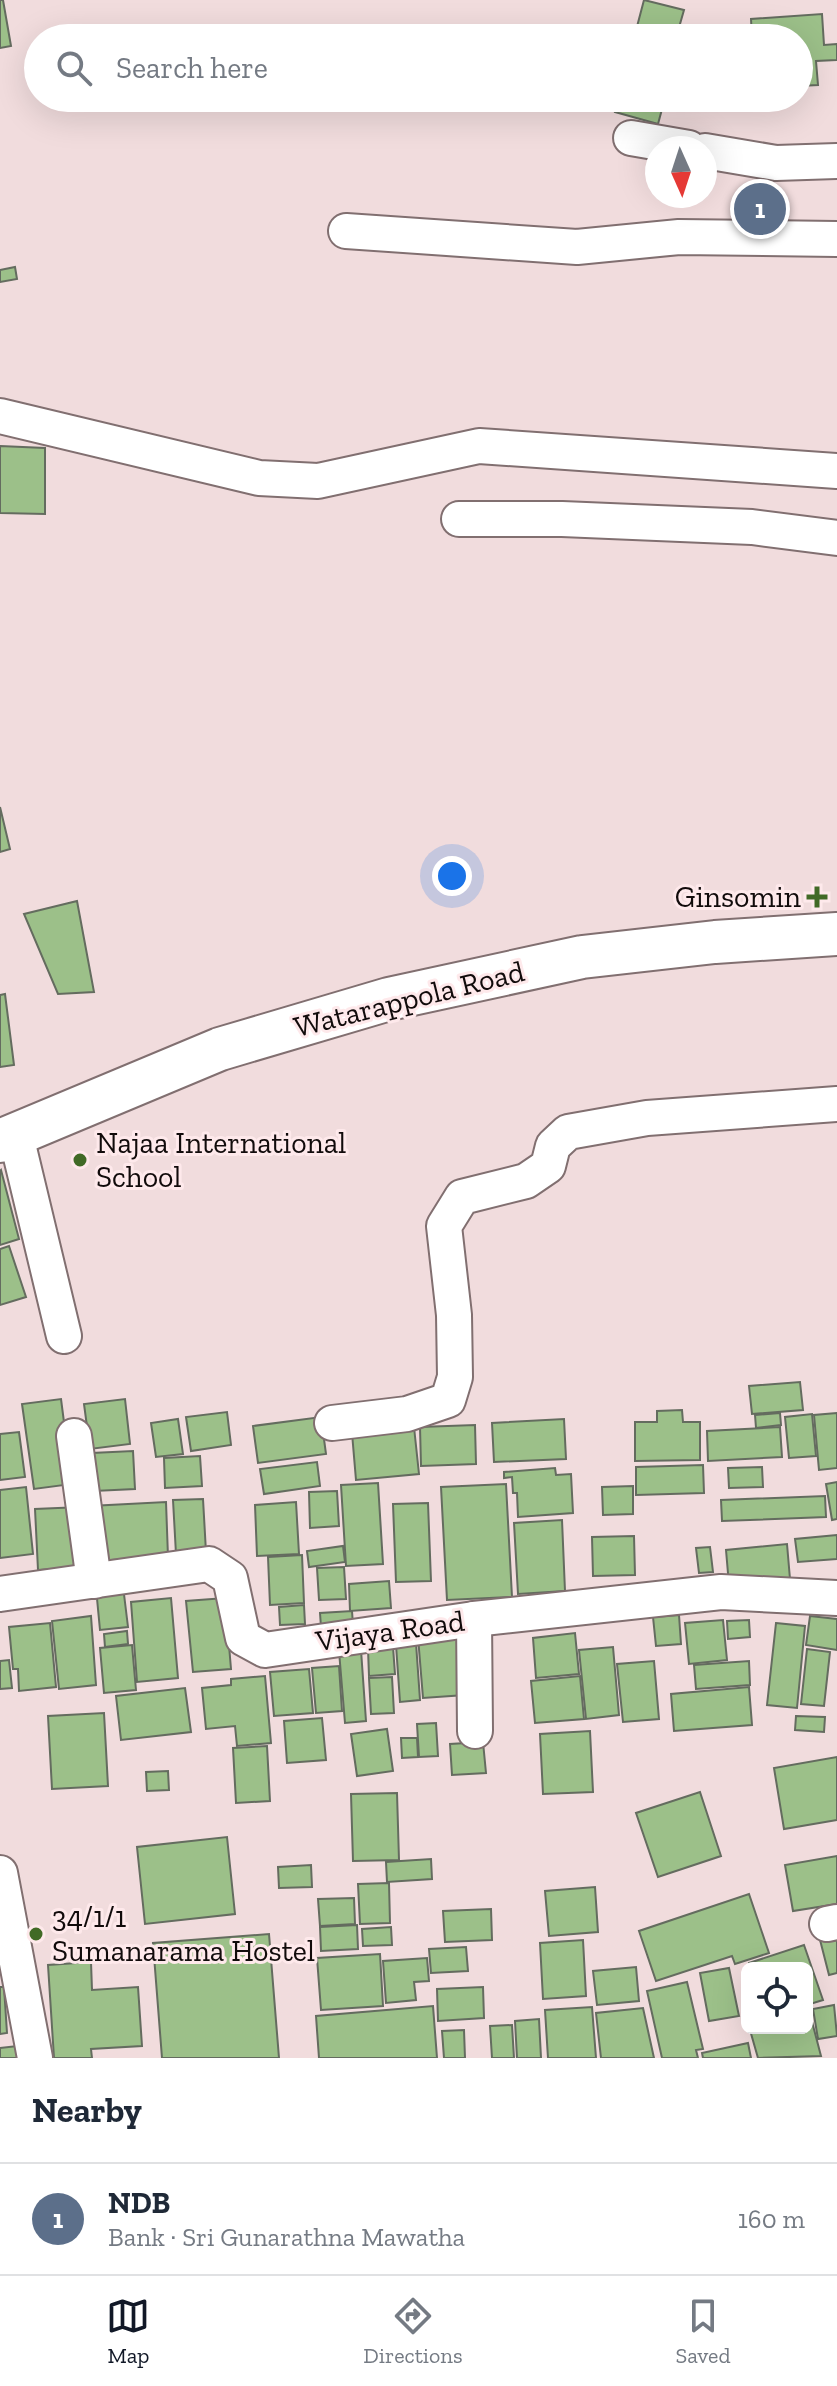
<!DOCTYPE html>
<meta charset="utf-8">
<style>
body{margin:0;font-family:"Zilla Slab",serif;background:#f2f2f3;color:#1f2937}
.controls{position:absolute;right:24px;bottom:24px;display:grid;overflow:hidden;border-radius:12px;box-shadow:0 8px 32px #0002}
.controls button{width:72px;height:72px;display:grid;place-items:center;padding:0;border:0;border-bottom:2px solid #e0e1e3;background:#fff;color:#1f2937;font:40px sans-serif}
.compass{position:absolute;left:645px;top:136px;width:72px;height:72px;border-radius:50%;background:#fff;box-shadow:0 8px 32px #0002;rotate:177deg}
.you{position:absolute;left:452px;top:876px;width:28px;height:28px;margin:-20px;border:6px solid #fff;border-radius:50%;background:#1a73e8;box-shadow:0 0 0 12px #1a73e833}
.badge{display:grid;place-items:center;width:52px;height:52px;border-radius:50%;background:#111827;color:#fff;font-size:26px;font-weight:700}
.pin{position:absolute;translate:-50% -50%;border:4px solid #fff;box-shadow:0 2px 8px #0006}
.list{margin:0;padding:0;list-style:none}
h2{display:flex;justify-content:space-between;align-items:center;height:104px;margin:0;padding:0 32px;font-size:34px}
h2 small{font-size:26px;font-weight:400;color:#747a83}
.list li{display:grid;grid-template-columns:52px 1fr auto;gap:24px;align-items:center;box-sizing:border-box;height:112px;padding:0 32px;border-top:2px solid #e0e1e3}
.list b{display:block;font-size:30px;white-space:nowrap}
.list p{margin:0;font-size:26px;white-space:nowrap;color:#747a83}
.list em{font-size:26px;font-style:normal;color:#747a83}
.icon{flex:none;width:44px;height:44px;fill:none;stroke:currentColor;stroke-width:2;stroke-linecap:round;stroke-linejoin:round}
.map{position:relative;flex:none;width:837px;height:2058px;overflow:hidden}
.search{position:absolute;background:#fff;box-shadow:0 8px 32px #0002;left:24px;right:24px;top:24px;height:88px;display:flex;align-items:center;gap:20px;box-sizing:border-box;padding:0 28px;border-radius:44px;color:#747a83;font-size:30px}
.sheet{height:216px;background:#fff}
nav{display:flex;justify-content:space-around;align-items:center;box-sizing:border-box;height:112px;border-top:2px solid #e0e1e3;background:#fff;font-size:22px;color:#747a83}
nav a{display:grid;justify-items:center;gap:4px}
nav .on{color:#111827}
.map>svg:first-child{display:block}
.building{fill:#9cc089;stroke:#646c5f;stroke-width:2}
.lines{fill:none;stroke-linecap:round;stroke-linejoin:round}
.minor-casing{stroke:#816f70;stroke-width:38}
.tertiary-casing{stroke:#816f70;stroke-width:46}
.minor{stroke:#fff;stroke-width:34}
.tertiary{stroke:#fff;stroke-width:42}
.poi-dot{fill:#416a26;stroke:#fee9eb;stroke-width:3}
.labels{text-anchor:middle;dominant-baseline:central;stroke-width:6;stroke-linejoin:round;paint-order:stroke}
.poi-label{font-size:30px;fill:#110b0b;stroke:#fee9eb;text-anchor:start}
.street-label{font-size:30px;fill:#110b0b;stroke:#fee9eb}
</style>
<div class="map">
<svg width="837" height="2058" viewBox="0 0 837 2058">
<rect width="100%" height="100%" fill="#f1dcdd"/>
<g class="building">
<path d="M 0,0 L 3,0 L 11,46 L 0,48 Z"/>
<path d="M 644,0 L 684,10 L 676,38 L 634,38 Z"/>
<path d="M 822,14 L 824,45 L 837,44 L 837,60 L 816,61 L 818,85 L 799,86 L 799,38 L 752,38 L 751,19 Z"/>
<path d="M 619,98 L 665,98 L 658,124 L 615,112 Z"/>
<path d="M 15,267 L 17,279 L 0,282 L 0,270 Z"/>
<path d="M 0,446 L 45,448 L 45,514 L 0,513 Z"/>
<path d="M 0,807 L 10,849 L 0,852 Z"/>
<path d="M 77,901 L 94,992 L 58,994 L 24,914 Z"/>
<path d="M 5,994 L 14,1065 L 0,1067 L 0,995 Z"/>
<path d="M 1,1170 L 19,1239 L 0,1245 L 0,1171 Z"/>
<path d="M 9,1246 L 26,1297 L 0,1305 L 0,1249 Z"/>
<path d="M 800,1382 L 803,1410 L 752,1414 L 749,1386 Z"/>
<path d="M 61,1399 L 72,1484 L 34,1489 L 22,1404 Z"/>
<path d="M 125,1399 L 130,1444 L 90,1449 L 84,1404 Z"/>
<path d="M 682,1410 L 683,1422 L 700,1422 L 700,1460 L 635,1461 L 635,1422 L 657,1422 L 657,1411 Z"/>
<path d="M 227,1412 L 231,1445 L 191,1451 L 186,1417 Z"/>
<path d="M 780,1413 L 781,1425 L 756,1428 L 755,1415 Z"/>
<path d="M 837,1413 L 837,1468 L 819,1470 L 814,1415 Z"/>
<path d="M 812,1414 L 816,1456 L 789,1458 L 785,1417 Z"/>
<path d="M 321,1417 L 326,1454 L 258,1463 L 253,1426 Z"/>
<path d="M 178,1419 L 183,1454 L 156,1457 L 151,1423 Z"/>
<path d="M 564,1419 L 566,1459 L 494,1462 L 492,1423 Z"/>
<path d="M 475,1425 L 476,1464 L 421,1466 L 420,1427 Z"/>
<path d="M 414,1427 L 419,1474 L 356,1480 L 352,1433 Z"/>
<path d="M 780,1427 L 782,1457 L 708,1461 L 707,1431 Z"/>
<path d="M 19,1432 L 25,1477 L 0,1480 L 0,1434 Z"/>
<path d="M 133,1451 L 135,1489 L 94,1491 L 92,1453 Z"/>
<path d="M 200,1456 L 202,1486 L 165,1488 L 164,1458 Z"/>
<path d="M 317,1462 L 320,1486 L 264,1494 L 260,1469 Z"/>
<path d="M 703,1465 L 704,1493 L 636,1495 L 636,1467 Z"/>
<path d="M 762,1467 L 763,1487 L 729,1488 L 728,1468 Z"/>
<path d="M 555,1468 L 556,1475 L 571,1474 L 573,1513 L 518,1517 L 517,1493 L 513,1493 L 512,1477 L 504,1478 L 504,1472 Z"/>
<path d="M 837,1482 L 837,1519 L 832,1520 L 826,1484 Z"/>
<path d="M 378,1483 L 383,1564 L 346,1566 L 341,1485 Z"/>
<path d="M 506,1484 L 512,1597 L 447,1600 L 441,1487 Z"/>
<path d="M 633,1486 L 633,1514 L 603,1515 L 602,1487 Z"/>
<path d="M 26,1487 L 33,1554 L 0,1558 L 0,1490 Z"/>
<path d="M 337,1491 L 339,1526 L 310,1528 L 309,1492 Z"/>
<path d="M 825,1496 L 826,1517 L 722,1521 L 721,1500 Z"/>
<path d="M 203,1499 L 206,1552 L 176,1554 L 173,1500 Z"/>
<path d="M 166,1502 L 168,1557 L 92,1561 L 90,1506 Z"/>
<path d="M 296,1502 L 299,1554 L 257,1556 L 255,1505 Z"/>
<path d="M 428,1503 L 431,1581 L 396,1582 L 393,1504 Z"/>
<path d="M 81,1507 L 84,1567 L 38,1570 L 35,1509 Z"/>
<path d="M 562,1520 L 565,1591 L 518,1594 L 514,1523 Z"/>
<path d="M 837,1535 L 837,1559 L 798,1562 L 795,1539 Z"/>
<path d="M 634,1536 L 635,1575 L 593,1576 L 592,1537 Z"/>
<path d="M 787,1544 L 790,1579 L 729,1585 L 726,1550 Z"/>
<path d="M 343,1546 L 345,1562 L 309,1567 L 307,1551 Z"/>
<path d="M 710,1547 L 713,1572 L 699,1573 L 696,1548 Z"/>
<path d="M 302,1555 L 304,1603 L 270,1605 L 268,1557 Z"/>
<path d="M 344,1567 L 346,1599 L 319,1600 L 317,1568 Z"/>
<path d="M 389,1581 L 391,1608 L 350,1611 L 349,1584 Z"/>
<path d="M 123,1586 L 128,1627 L 100,1630 L 96,1588 Z"/>
<path d="M 171,1598 L 178,1678 L 137,1682 L 131,1602 Z"/>
<path d="M 225,1598 L 231,1669 L 193,1672 L 186,1601 Z"/>
<path d="M 304,1605 L 305,1624 L 280,1625 L 279,1607 Z"/>
<path d="M 352,1611 L 353,1625 L 321,1627 L 320,1613 Z"/>
<path d="M 679,1615 L 681,1644 L 656,1646 L 653,1617 Z"/>
<path d="M 91,1616 L 96,1685 L 59,1689 L 52,1621 Z"/>
<path d="M 810,1616 L 837,1619 L 837,1650 L 806,1645 Z"/>
<path d="M 723,1620 L 727,1660 L 689,1664 L 685,1623 Z"/>
<path d="M 749,1620 L 750,1637 L 728,1639 L 727,1621 Z"/>
<path d="M 50,1623 L 56,1687 L 19,1691 L 18,1669 L 13,1669 L 9,1627 Z"/>
<path d="M 776,1623 L 805,1626 L 797,1708 L 767,1705 Z"/>
<path d="M 127,1631 L 128,1644 L 105,1647 L 104,1634 Z"/>
<path d="M 461,1633 L 465,1695 L 423,1698 L 418,1637 Z"/>
<path d="M 575,1633 L 579,1674 L 536,1678 L 533,1638 Z"/>
<path d="M 416,1643 L 420,1700 L 400,1702 L 396,1645 Z"/>
<path d="M 132,1645 L 136,1690 L 104,1693 L 100,1648 Z"/>
<path d="M 393,1647 L 395,1674 L 369,1676 L 368,1649 Z"/>
<path d="M 613,1647 L 619,1715 L 586,1719 L 579,1650 Z"/>
<path d="M 807,1649 L 830,1652 L 824,1706 L 801,1704 Z"/>
<path d="M 361,1650 L 366,1721 L 345,1723 L 339,1651 Z"/>
<path d="M 9,1660 L 12,1688 L 0,1689 L 0,1661 Z"/>
<path d="M 654,1661 L 659,1719 L 623,1722 L 617,1664 Z"/>
<path d="M 749,1661 L 750,1685 L 696,1689 L 694,1665 Z"/>
<path d="M 339,1666 L 342,1711 L 316,1713 L 312,1668 Z"/>
<path d="M 309,1669 L 313,1713 L 274,1716 L 270,1672 Z"/>
<path d="M 265,1676 L 271,1743 L 237,1746 L 235,1726 L 206,1729 L 202,1688 L 231,1685 L 231,1679 Z"/>
<path d="M 580,1676 L 584,1719 L 535,1723 L 531,1681 Z"/>
<path d="M 392,1677 L 394,1713 L 371,1714 L 369,1678 Z"/>
<path d="M 749,1687 L 752,1725 L 674,1731 L 671,1694 Z"/>
<path d="M 185,1688 L 191,1732 L 121,1740 L 116,1696 Z"/>
<path d="M 104,1713 L 108,1786 L 52,1789 L 48,1716 Z"/>
<path d="M 796,1716 L 825,1717 L 824,1732 L 795,1730 Z"/>
<path d="M 322,1718 L 326,1760 L 287,1763 L 284,1721 Z"/>
<path d="M 436,1723 L 438,1756 L 419,1757 L 417,1724 Z"/>
<path d="M 387,1729 L 393,1771 L 357,1776 L 351,1734 Z"/>
<path d="M 590,1731 L 593,1792 L 543,1794 L 540,1734 Z"/>
<path d="M 401,1738 L 417,1738 L 418,1757 L 402,1758 Z"/>
<path d="M 483,1742 L 486,1773 L 452,1775 L 450,1744 Z"/>
<path d="M 267,1746 L 270,1801 L 236,1803 L 233,1748 Z"/>
<path d="M 837,1757 L 837,1820 L 784,1829 L 774,1768 Z"/>
<path d="M 168,1771 L 169,1790 L 147,1791 L 146,1772 Z"/>
<path d="M 700,1792 L 721,1856 L 658,1877 L 636,1813 Z"/>
<path d="M 397,1793 L 399,1860 L 353,1861 L 351,1794 Z"/>
<path d="M 227,1837 L 235,1914 L 145,1924 L 137,1847 Z"/>
<path d="M 837,1856 L 837,1904 L 793,1911 L 785,1865 Z"/>
<path d="M 431,1859 L 432,1879 L 387,1882 L 386,1862 Z"/>
<path d="M 311,1865 L 312,1887 L 279,1888 L 278,1867 Z"/>
<path d="M 389,1883 L 390,1923 L 360,1924 L 358,1884 Z"/>
<path d="M 595,1887 L 598,1932 L 549,1936 L 545,1891 Z"/>
<path d="M 749,1894 L 769,1953 L 735,1964 L 732,1956 L 656,1981 L 639,1931 Z"/>
<path d="M 354,1898 L 355,1924 L 320,1926 L 318,1899 Z"/>
<path d="M 491,1909 L 492,1940 L 445,1942 L 443,1911 Z"/>
<path d="M 357,1925 L 358,1949 L 321,1951 L 320,1927 Z"/>
<path d="M 391,1927 L 392,1945 L 363,1946 L 362,1929 Z"/>
<path d="M 837,1927 L 837,1973 L 829,1975 L 818,1932 Z"/>
<path d="M 269,1934 L 279,2058 L 162,2058 L 153,1943 Z"/>
<path d="M 583,1940 L 586,1996 L 543,1999 L 540,1943 Z"/>
<path d="M 804,1945 L 823,2000 L 807,2005 L 807,1968 L 750,1968 L 749,1963 Z"/>
<path d="M 466,1947 L 468,1971 L 431,1973 L 429,1949 Z"/>
<path d="M 380,1954 L 383,2006 L 321,2010 L 317,1958 Z"/>
<path d="M 427,1958 L 429,1981 L 414,1982 L 416,2000 L 386,2003 L 383,1961 Z"/>
<path d="M 91,1962 L 92,1990 L 138,1987 L 142,2046 L 91,2049 L 92,2058 L 54,2058 L 48,1965 Z"/>
<path d="M 636,1967 L 639,2001 L 597,2005 L 593,1971 Z"/>
<path d="M 729,1968 L 739,2016 L 709,2021 L 700,1973 Z"/>
<path d="M 687,1982 L 703,2049 L 696,2050 L 698,2058 L 662,2058 L 647,1991 Z"/>
<path d="M 0,1987 L 4,1987 L 7,2033 L 0,2034 Z"/>
<path d="M 483,1987 L 484,2018 L 438,2021 L 437,1989 Z"/>
<path d="M 834,2005 L 837,2036 L 818,2039 L 813,2009 Z"/>
<path d="M 433,2006 L 437,2058 L 319,2058 L 316,2016 Z"/>
<path d="M 592,2007 L 596,2058 L 548,2058 L 545,2010 Z"/>
<path d="M 643,2008 L 654,2058 L 601,2058 L 596,2013 Z"/>
<path d="M 810,2014 L 821,2056 L 758,2058 L 750,2030 L 807,2028 L 807,2015 Z"/>
<path d="M 539,2019 L 541,2058 L 517,2058 L 515,2021 Z"/>
<path d="M 512,2025 L 514,2058 L 492,2058 L 490,2026 Z"/>
<path d="M 464,2030 L 465,2058 L 444,2058 L 442,2031 Z"/>
<path d="M 748,2043 L 751,2058 L 703,2058 L 702,2053 Z"/>
<path d="M 26,2045 L 28,2058 L 0,2058 L 0,2048 Z"/>
</g>
<g class="lines">
<g class="minor-casing">
<g id="minor">
<path d="M 631,138 L 689,148"/>
<path d="M 705,151 L 776,163 L 837,161"/>
<path d="M 346,231 L 577,247 L 679,237 L 837,239"/>
<path d="M 0,416 L 259,478 L 318,481 L 479,446 L 837,471"/>
<path d="M 459,519 L 562,519 L 752,527 L 837,538"/>
<path d="M 16,1136 L 64,1336"/>
<path d="M 332,1423 L 407,1414 L 448,1400 L 455,1377 L 454,1315 L 444,1226 L 462,1197 L 526,1181 L 548,1166 L 553,1146 L 568,1132 L 647,1118 L 837,1104"/>
<path d="M 74,1436 L 94,1581"/>
<path d="M 0,1594 L 209,1564 L 230,1578 L 243,1638 L 265,1650 L 474,1619 L 721,1592 L 837,1598"/>
<path d="M 474,1619 L 475,1731"/>
<path d="M 0,1873 L 35,2058"/>
<path d="M 827,1924 L 837,1922"/>
</g>
</g>
<g class="tertiary-casing">
<path id="tertiary" d="M 0,1141 L 220,1049 L 389,999 L 582,957 L 715,942 L 837,934"/>
</g>
<use href="#minor" class="minor"/>
<use href="#tertiary" class="tertiary"/>
</g>
<g class="poi-dot">
<path d="M813 885h8v8h8v8h-8v8h-8v-8h-8v-8h8z"/>
<circle cx="80" cy="1160" r="8"/>
<circle cx="36" cy="1934" r="8"/>
</g>
<g class="labels">
<g class="poi-label">
<text x="801" y="897" text-anchor="end">Ginsomin</text>
<text x="96" y="1143">Najaa International<tspan x="96" dy="34">School</tspan></text>
<text x="52" y="1917">34/1/1<tspan x="52" dy="34">Sumanarama Hostel</tspan></text>
</g>
<g class="street-label">
<text transform="translate(409 999) rotate(-14)">Watarappola Road</text>
<text transform="translate(390 1631) rotate(-8)">Vijaya Road</text>
</g>
</g>
</svg>
<div class="controls">
<button><svg class="icon" aria-label="locate" viewBox="0 0 24 24"><circle cx="12" cy="12" r="6"/><path d="M12 2v4M12 18v4M2 12h4M18 12h4"/></svg></button>
</div>
<svg class="compass" viewBox="-18 -18 36 36"><path d="M0-13l5 13h-10z" fill="#e53935"/><path d="M0 13l5-13h-10z" fill="#747a83"/></svg>
<div class="you"></div>
<div class="pin badge" style="left:760px;top:209px;background:#5c6f8a">1</div>
<div class="search"><svg class="icon" aria-label="search" viewBox="0 0 24 24"><circle cx="10" cy="10" r="6"/><path d="M15 15l6 6"/></svg>Search here</div>
</div>
<section class="sheet">
<h2>Nearby<small></small></h2>
<ul class="list">
<li><span class="badge" style="background:#5c6f8a">1</span><div><b>NDB</b><p>Bank · Sri Gunarathna Mawatha</p></div><em>160 m</em></li>
</ul>
</section>
<nav>
<a class="on"><svg class="icon" aria-label="map" viewBox="0 0 24 24"><path d="M3 6l6-2 6 2 6-2v14l-6 2-6-2-6 2zM9 4v14M15 6v14"/></svg>Map</a>
<a><svg class="icon" aria-label="directions" viewBox="0 0 24 24"><path d="M12 3l9 9-9 9-9-9zM9 14v-3h6M13 9l2 2-2 2"/></svg>Directions</a>
<a><svg class="icon" aria-label="saved" viewBox="0 0 24 24"><path d="M7 4h10v16l-5-4-5 4z"/></svg>Saved</a>
</nav>
